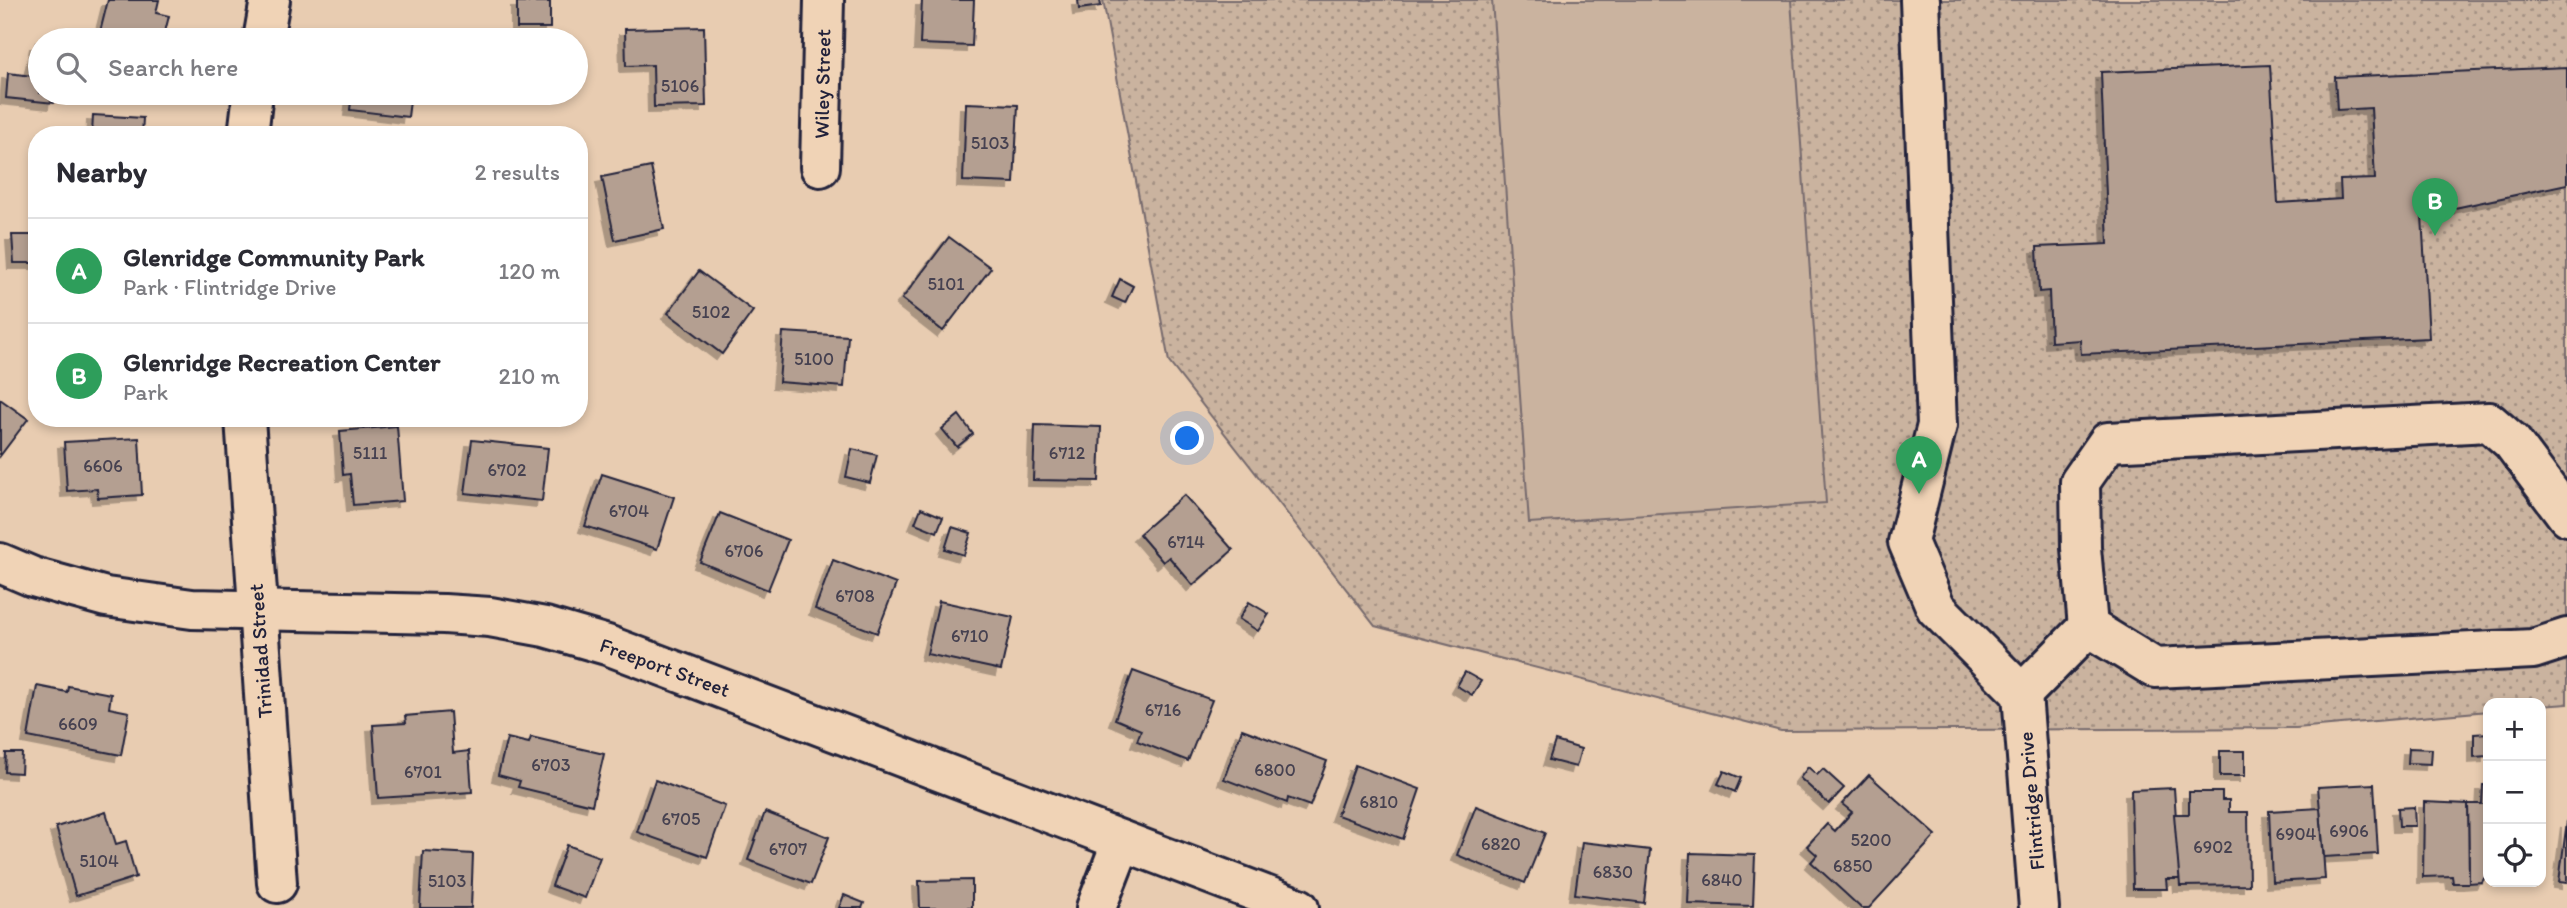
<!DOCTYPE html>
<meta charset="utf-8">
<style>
body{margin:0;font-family:Itim,sans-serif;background:#f2f2f3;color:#2b2b33}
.controls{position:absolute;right:21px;bottom:21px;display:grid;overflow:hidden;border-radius:14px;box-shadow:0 4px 10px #0003}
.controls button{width:63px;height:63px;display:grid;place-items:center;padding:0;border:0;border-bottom:2px solid #e1e1e2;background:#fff;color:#2b2b33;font:35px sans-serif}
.you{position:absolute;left:1188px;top:439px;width:24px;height:24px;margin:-18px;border:5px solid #fff;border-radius:50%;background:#1a73e8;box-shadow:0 0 0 10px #1a73e833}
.badge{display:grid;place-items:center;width:46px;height:46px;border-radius:50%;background:#c8321e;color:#fff;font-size:23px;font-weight:700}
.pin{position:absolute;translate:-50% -58px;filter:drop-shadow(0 2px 4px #0008)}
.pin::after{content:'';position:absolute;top:37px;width:24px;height:21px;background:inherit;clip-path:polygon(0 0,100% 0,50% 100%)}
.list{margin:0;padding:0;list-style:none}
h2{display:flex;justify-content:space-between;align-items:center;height:91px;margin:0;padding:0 28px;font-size:30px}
h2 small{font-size:23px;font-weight:400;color:#7c7c81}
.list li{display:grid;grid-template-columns:46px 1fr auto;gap:21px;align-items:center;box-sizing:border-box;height:105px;padding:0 28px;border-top:2px solid #e1e1e2}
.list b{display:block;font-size:26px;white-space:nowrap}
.list p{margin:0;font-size:23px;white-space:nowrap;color:#7c7c81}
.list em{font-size:23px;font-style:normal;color:#7c7c81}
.icon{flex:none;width:38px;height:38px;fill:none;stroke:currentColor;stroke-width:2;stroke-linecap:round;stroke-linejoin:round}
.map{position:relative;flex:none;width:2567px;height:908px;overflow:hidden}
.search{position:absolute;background:#fff;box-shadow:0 4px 10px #0003;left:28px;top:28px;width:560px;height:77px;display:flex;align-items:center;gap:18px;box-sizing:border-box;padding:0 24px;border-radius:38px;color:#7c7c81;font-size:26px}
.panel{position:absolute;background:#fff;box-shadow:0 4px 10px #0003;left:28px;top:126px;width:560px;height:301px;border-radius:28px}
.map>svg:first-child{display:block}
.park{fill:url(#park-dots);stroke:#766a6d;stroke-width:2}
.pitch{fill:#cab39f;stroke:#766a6d;stroke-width:2}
.building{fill:#b49f91;stroke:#22223b;stroke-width:2;filter:url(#shadow)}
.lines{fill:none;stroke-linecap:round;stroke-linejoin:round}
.minor-casing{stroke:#22223b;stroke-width:44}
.minor{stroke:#f0d3b6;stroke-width:38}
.labels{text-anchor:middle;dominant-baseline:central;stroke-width:5;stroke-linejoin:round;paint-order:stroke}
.number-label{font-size:18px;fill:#464150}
.street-label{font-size:21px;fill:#22223b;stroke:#f0d3b6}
</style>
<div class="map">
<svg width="2567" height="908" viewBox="0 0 2567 908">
<defs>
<pattern id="park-dots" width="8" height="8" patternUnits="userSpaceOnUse" patternTransform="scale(1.75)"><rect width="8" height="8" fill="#cab39f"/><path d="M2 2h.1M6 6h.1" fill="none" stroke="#a49183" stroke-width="1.8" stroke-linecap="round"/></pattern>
<filter id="shadow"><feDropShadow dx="-6" dy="6" stdDeviation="0" flood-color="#0004"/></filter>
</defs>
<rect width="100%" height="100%" fill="#e8ccb1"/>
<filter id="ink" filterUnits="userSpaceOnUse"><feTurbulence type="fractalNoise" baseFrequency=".0143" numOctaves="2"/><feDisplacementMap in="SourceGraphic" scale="14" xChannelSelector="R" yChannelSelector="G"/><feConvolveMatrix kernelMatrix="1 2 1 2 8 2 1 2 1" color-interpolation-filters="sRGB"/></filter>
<g filter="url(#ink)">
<path class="park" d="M 1103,0 L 2567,0 L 2567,704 L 2541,706 L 2541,703 L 2488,703 L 2488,711 L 2296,728 L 1781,731 L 1375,626 L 1169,362 Z"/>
<path class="pitch" d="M 1492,0 L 1791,0 L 1826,503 L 1529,523 Z"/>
<g class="building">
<path d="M 108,0 L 159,0 L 156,13 L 169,16 L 163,40 L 98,40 Z"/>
<path d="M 922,0 L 974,0 L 972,46 L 920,44 Z"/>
<path d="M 1078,0 L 1100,0 L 1101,6 L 1079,9 Z"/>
<rect x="517" y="2" width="33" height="26"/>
<path d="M 704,27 L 706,106 L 654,107 L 653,65 L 626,66 L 625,29 Z"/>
<path d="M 36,43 L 40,43 L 40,73 L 30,71 Z"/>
<path d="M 2270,65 L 2278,203 L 2341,199 L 2340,180 L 2375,179 L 2371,108 L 2337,110 L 2335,77 L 2567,67 L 2567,184 L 2422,215 L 2429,338 L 2081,354 L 2080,340 L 2051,342 L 2049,291 L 2039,292 L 2037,247 L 2108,244 L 2101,72 Z"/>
<path d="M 8,73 L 40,77 L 40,93 L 55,93 L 54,103 L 6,98 Z"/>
<path d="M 352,93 L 411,93 L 408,117 L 350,110 Z"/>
<path d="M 966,103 L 1018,105 L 1014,183 L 963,181 Z"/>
<path d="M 93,115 L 143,118 L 142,135 L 92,135 Z"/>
<path d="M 651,167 L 664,229 L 615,240 L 602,177 Z"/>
<path d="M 12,235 L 37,235 L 37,263 L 14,263 Z"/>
<path d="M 949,237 L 991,268 L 943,331 L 902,299 Z"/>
<path d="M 699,271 L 753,311 L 722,354 L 668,313 Z"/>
<path d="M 1120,279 L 1133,286 L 1125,303 L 1112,297 Z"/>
<path d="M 783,332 L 848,336 L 844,387 L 779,382 Z"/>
<path d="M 0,399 L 28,419 L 0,456 Z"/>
<path d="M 959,415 L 973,434 L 957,447 L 942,429 Z"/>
<path d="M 1035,425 L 1101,427 L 1099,481 L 1033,480 Z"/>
<path d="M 397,426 L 403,501 L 353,505 L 350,474 L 343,475 L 340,431 Z"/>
<path d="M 139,438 L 142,495 L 98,498 L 97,489 L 67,491 L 64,442 Z"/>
<path d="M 472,440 L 548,448 L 542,501 L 465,493 Z"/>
<path d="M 852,449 L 877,455 L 870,483 L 846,477 Z"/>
<path d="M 602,474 L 674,497 L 657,549 L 585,526 Z"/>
<path d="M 1184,495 L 1233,550 L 1193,585 L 1169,557 L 1163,562 L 1139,534 Z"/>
<path d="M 921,508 L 943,517 L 937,532 L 915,523 Z"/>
<path d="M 720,513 L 788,540 L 768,590 L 700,562 Z"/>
<path d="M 952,527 L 971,533 L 964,555 L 945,549 Z"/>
<path d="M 833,560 L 896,584 L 877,633 L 815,609 Z"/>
<path d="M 939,601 L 1013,617 L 1001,670 L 927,654 Z"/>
<path d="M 1249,602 L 1269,614 L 1258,631 L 1239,619 Z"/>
<path d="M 1133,671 L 1212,700 L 1188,761 L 1137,741 L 1141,730 L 1115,719 Z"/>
<path d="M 1465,672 L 1481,681 L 1472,695 L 1457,686 Z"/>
<path d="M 37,686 L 67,692 L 68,686 L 111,694 L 109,708 L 129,712 L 121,755 L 28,737 Z"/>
<path d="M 450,712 L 453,753 L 469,751 L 472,792 L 378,798 L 373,725 L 406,723 L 405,716 Z"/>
<path d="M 1242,729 L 1327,761 L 1310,806 L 1288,798 L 1287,803 L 1224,779 Z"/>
<path d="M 2488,733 L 2488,756 L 2474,757 L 2474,734 Z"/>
<path d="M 531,737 L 604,754 L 592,805 L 518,787 L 520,781 L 498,775 L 507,738 L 529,743 Z"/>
<path d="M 1555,741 L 1581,749 L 1576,767 L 1549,760 Z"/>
<path d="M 2409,748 L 2432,749 L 2431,764 L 2408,763 Z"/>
<rect x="2220" y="751" width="25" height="25"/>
<path d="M 6,753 L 22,753 L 21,773 L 5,772 Z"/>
<path d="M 1355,765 L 1420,789 L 1403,839 L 1337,815 Z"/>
<path d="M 1808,767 L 1817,775 L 1823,769 L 1844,788 L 1829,804 L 1800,778 Z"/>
<path d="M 1724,771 L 1741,778 L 1735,792 L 1718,784 Z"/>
<path d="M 1869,775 L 1936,835 L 1869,908 L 1861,908 L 1811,862 L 1817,855 L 1807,846 L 1827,824 L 1835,831 L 1852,812 L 1842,804 Z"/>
<path d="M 655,780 L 725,806 L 707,857 L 637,832 Z"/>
<path d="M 2374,784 L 2378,854 L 2324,857 L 2318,787 Z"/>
<path d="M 2483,785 L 2488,785 L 2488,877 L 2485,877 L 2482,882 L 2469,883 L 2468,804 L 2482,804 Z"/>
<path d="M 2174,788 L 2180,879 L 2166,879 L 2167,889 L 2133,889 L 2131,790 Z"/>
<path d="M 2189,792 L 2222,792 L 2222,800 L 2229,800 L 2229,812 L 2248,812 L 2249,885 L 2180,886 L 2174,814 L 2189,814 Z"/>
<path d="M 2424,802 L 2468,804 L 2469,883 L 2453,883 L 2452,876 L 2423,877 Z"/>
<path d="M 1476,806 L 1545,833 L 1525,883 L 1457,855 Z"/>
<path d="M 2414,807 L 2415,826 L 2399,826 L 2398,808 Z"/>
<path d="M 2320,808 L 2325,879 L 2272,882 L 2269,811 Z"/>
<path d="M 106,812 L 116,844 L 126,841 L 136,877 L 76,896 L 56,827 Z"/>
<path d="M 765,812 L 829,837 L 811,884 L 748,860 Z"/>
<path d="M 2567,821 L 2567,883 L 2559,882 Z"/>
<path d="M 1582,842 L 1650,850 L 1644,903 L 1575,894 Z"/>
<path d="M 567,845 L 600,857 L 585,898 L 552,886 Z"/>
<path d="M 423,851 L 473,854 L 471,908 L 420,908 Z"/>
<path d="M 1690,853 L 1755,855 L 1753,906 L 1688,904 Z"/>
<path d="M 972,880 L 972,908 L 920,908 L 919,881 Z"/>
<path d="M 844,895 L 864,903 L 862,908 L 839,908 Z"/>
</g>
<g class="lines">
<g class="minor-casing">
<g id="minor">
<path d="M 1920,0 L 1937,425 L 1908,542 L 1936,608 L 2022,694"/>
<path d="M 263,40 L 270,0"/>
<path d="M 248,135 L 253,93"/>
<path d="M 820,167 L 824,0"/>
<path d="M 245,418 L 277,883"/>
<path d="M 2567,516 L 2512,442 L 2489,422 L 2108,442 L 2080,482 L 2081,548 L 2088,627 L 2155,668 L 2533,649 L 2567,638"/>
<path d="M 0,563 L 33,577 L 106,597 L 192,609 L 444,614 L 490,617 L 545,627 L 607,645 L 689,676 L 1299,908"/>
<path d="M 2022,694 L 2039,908"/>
<path d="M 2022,694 L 2088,627"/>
<path d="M 1096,908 L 1122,841"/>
</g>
</g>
<use href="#minor" class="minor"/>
</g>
</g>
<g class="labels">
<g class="number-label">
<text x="680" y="86">5106</text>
<text x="990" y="143">5103</text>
<text x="946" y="284">5101</text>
<text x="711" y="312">5102</text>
<text x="814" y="359">5100</text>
<text x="370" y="453">5111</text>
<text x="1067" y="453">6712</text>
<text x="103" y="466">6606</text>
<text x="507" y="470">6702</text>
<text x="629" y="511">6704</text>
<text x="1186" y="542">6714</text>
<text x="744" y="551">6706</text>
<text x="855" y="596">6708</text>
<text x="970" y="636">6710</text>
<text x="1163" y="710">6716</text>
<text x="78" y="724">6609</text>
<text x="551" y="765">6703</text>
<text x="1275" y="770">6800</text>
<text x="423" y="772">6701</text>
<text x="1379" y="802">6810</text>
<text x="681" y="819">6705</text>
<text x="2349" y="831">6906</text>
<text x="2296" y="834">6904</text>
<text x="1871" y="840">5200</text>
<text x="1501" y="844">6820</text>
<text x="2213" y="847">6902</text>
<text x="788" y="849">6707</text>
<text x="99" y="861">5104</text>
<text x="1853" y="866">6850</text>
<text x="1613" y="872">6830</text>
<text x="1722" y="880">6840</text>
<text x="447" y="881">5103</text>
</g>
<g class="street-label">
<text transform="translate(822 84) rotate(-89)">Wiley Street</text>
<text transform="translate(260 651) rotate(-94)">Trinidad Street</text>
<text transform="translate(665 667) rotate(20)">Freeport Street</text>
<text transform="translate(2031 801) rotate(-95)">Flintridge Drive</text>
</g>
</g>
</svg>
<div class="controls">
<button>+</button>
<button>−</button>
<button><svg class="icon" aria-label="locate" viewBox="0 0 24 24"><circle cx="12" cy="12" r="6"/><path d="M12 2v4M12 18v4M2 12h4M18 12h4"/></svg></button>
</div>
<div class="you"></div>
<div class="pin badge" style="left:1919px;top:494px;background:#2e9e5b">A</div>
<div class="pin badge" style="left:2435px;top:236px;background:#2e9e5b">B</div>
<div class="search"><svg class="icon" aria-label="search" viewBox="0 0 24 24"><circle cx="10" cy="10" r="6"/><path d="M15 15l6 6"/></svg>Search here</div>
<section class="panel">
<h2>Nearby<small>2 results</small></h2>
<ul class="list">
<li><span class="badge" style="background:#2e9e5b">A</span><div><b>Glenridge Community Park</b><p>Park · Flintridge Drive</p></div><em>120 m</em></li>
<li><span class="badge" style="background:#2e9e5b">B</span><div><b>Glenridge Recreation Center</b><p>Park</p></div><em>210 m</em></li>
</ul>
</section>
</div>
